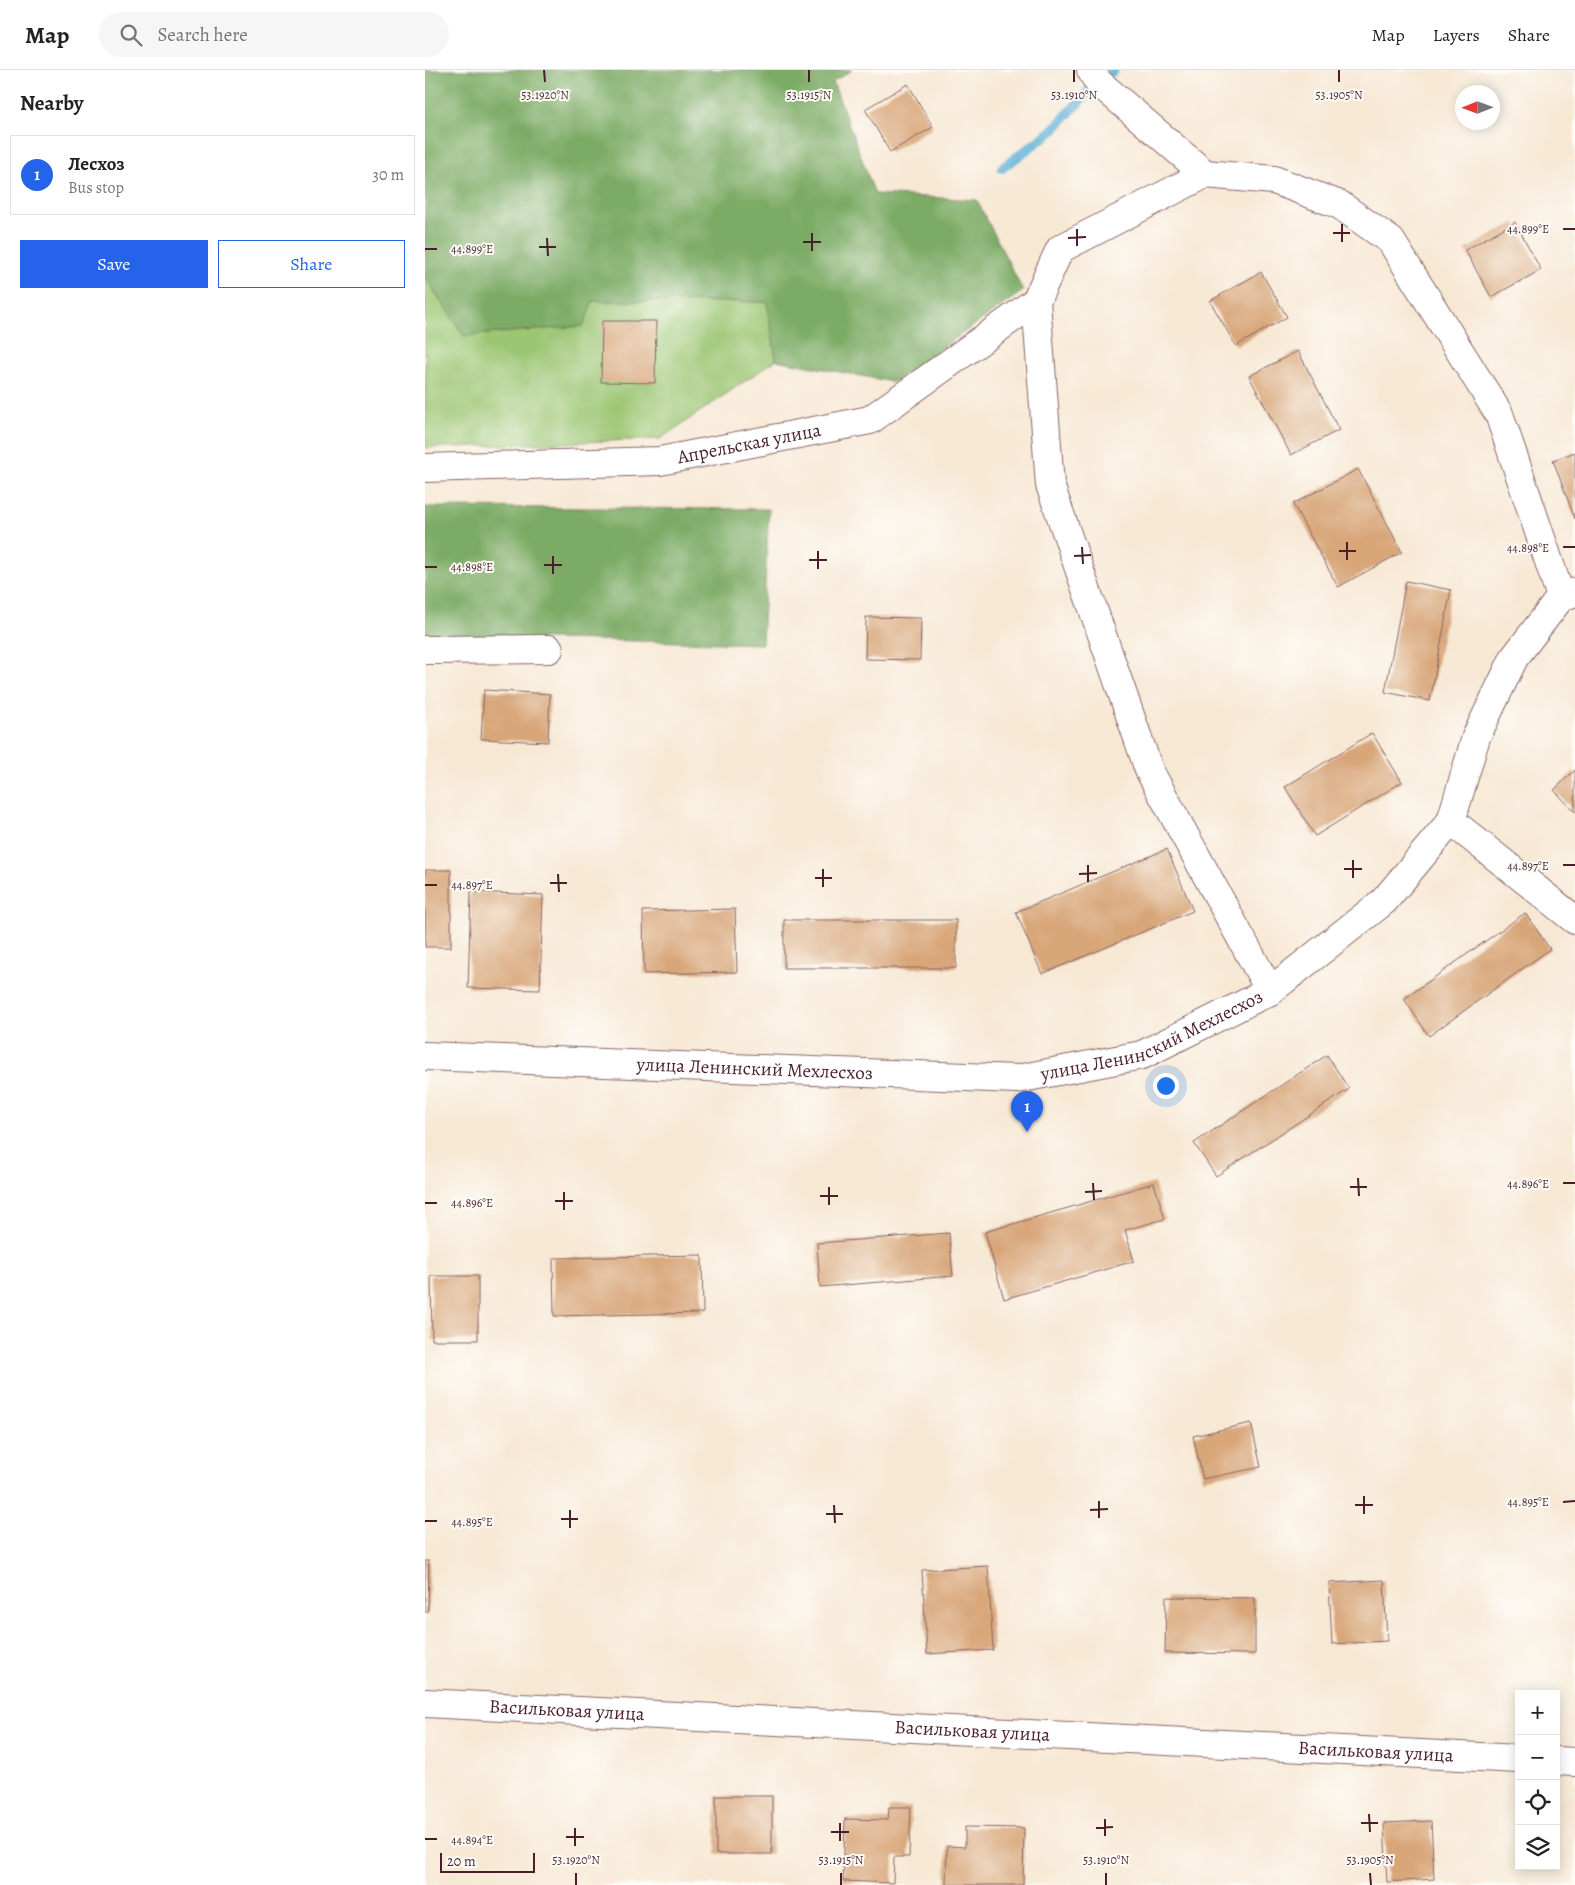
<!DOCTYPE html>
<meta charset="utf-8">
<style>
body{margin:0;font-family:Alegreya,serif;background:#f6f6f6;color:#222}
.controls{position:absolute;right:15px;bottom:15px;display:grid;overflow:hidden;border-radius:0px;box-shadow:0 2px 12px #0003}
.controls button{width:45px;height:45px;display:grid;place-items:center;padding:0;border:0;border-bottom:1px solid #e0e0e0;background:#fff;color:#222;font:25px sans-serif}
.compass{position:absolute;left:1030px;top:15px;width:45px;height:45px;border-radius:50%;background:#fff;box-shadow:0 2px 12px #0003;rotate:269deg}
.scale{position:absolute;left:15px;bottom:12px;width:95px;box-sizing:border-box;padding-left:5px;border:2px solid #4a1f2b;border-top:0;font-size:14px;line-height:18px;white-space:nowrap;color:#4a1f2b;-webkit-text-stroke:4px #fdfcf7;paint-order:stroke}
.you{position:absolute;left:740px;top:1015px;width:18px;height:18px;margin:-12px;border:4px solid #fff;border-radius:50%;background:#1a73e8;box-shadow:0 0 0 8px #1a73e833}
.badge{display:grid;place-items:center;width:32px;height:32px;border-radius:50%;background:#2563eb;color:#fff;font-size:16px;font-weight:700}
.pin{position:absolute;translate:-50% -41px;filter:drop-shadow(0 1px 2px #0008)}
.pin::after{content:'';position:absolute;top:26px;width:18px;height:15px;background:inherit;clip-path:polygon(0 0,100% 0,50% 100%)}
.list{margin:0;padding:0;list-style:none}
h2{display:flex;justify-content:space-between;align-items:center;height:65px;margin:0;padding:0 20px;font-size:21px}
h2 small{font-size:16px;font-weight:400;color:#767676}
.list li{display:grid;grid-template-columns:32px 1fr auto;gap:15px;align-items:center;box-sizing:border-box;height:80px;margin:0 10px 10px;padding:0 10px;border:1px solid #e0e0e0;border-radius:0px}
.list b{display:block;font-size:19px;white-space:nowrap}
.list p{margin:0;font-size:16px;white-space:nowrap;color:#767676}
.list em{font-size:16px;font-style:normal;color:#767676}
.actions{display:flex;gap:10px;padding:15px 20px}
.actions a{flex:1;padding:11px 0;border:1px solid #2563eb;border-radius:0px;text-align:center;font-size:18px;color:#2563eb}
.actions .main{background:#2563eb;color:#fff}
.icon{flex:none;width:28px;height:28px;fill:none;stroke:currentColor;stroke-width:2;stroke-linecap:round;stroke-linejoin:round}
.map{position:relative;flex:none;width:1150px;height:1815px;overflow:hidden}
header{display:flex;align-items:center;gap:30px;box-sizing:border-box;height:70px;padding:0 25px;background:#fff;border-bottom:1px solid #e0e0e0}
header strong{font-size:24px}
nav{display:flex;gap:28px;margin-inline-start:auto;font-size:18px}
.search{width:350px;height:45px;background:#f6f6f6;display:flex;align-items:center;gap:12px;box-sizing:border-box;padding:0 18px;border-radius:28px;color:#767676;font-size:19px}
main{display:flex}
aside{flex:1;background:#fff}
.map>svg:first-child{display:block}
.green{fill:#9bc673;stroke:#72724f}
.forest{fill:#7cab65;stroke:#636548}
.lines{fill:none;stroke-linecap:round;stroke-linejoin:round}
.stream{stroke:#59add5;stroke-width:10}
.building{fill:#d8a679}
.minor-casing{stroke:#876566;stroke-width:30}
.minor{stroke:#fff;stroke-width:28}
.ticks{fill:none;stroke:#4a1f2b;stroke-width:2}
.labels{text-anchor:middle;dominant-baseline:central;stroke-width:4;stroke-linejoin:round;paint-order:stroke}
.street-label{font-size:19px;fill:#4a1f2b;stroke:#fdfcf7}
.ticks-label{font-size:12px;text-anchor:middle;fill:#4a1f2b;stroke:#fdfcf7;stroke-width:4;stroke-linejoin:round;paint-order:stroke}
</style>
<header>
<strong>Map</strong>
<div class="search"><svg class="icon" aria-label="search" viewBox="0 0 24 24"><circle cx="10" cy="10" r="6"/><path d="M15 15l6 6"/></svg>Search here</div>
<nav><a>Map</a><a>Layers</a><a>Share</a></nav>
</header>
<main>
<aside>
<h2>Nearby<small></small></h2>
<ul class="list">
<li><span class="badge">1</span><div><b>Лесхоз</b><p>Bus stop</p></div><em>30 m</em></li>
</ul>
<div class="actions"><a class="main">Save</a><a>Share</a></div>
</aside>
<div class="map">
<svg width="1150" height="1815" viewBox="0 0 1150 1815">
<rect width="100%" height="100%" fill="#fdfcf7"/>
<filter id="ink" filterUnits="userSpaceOnUse"><feTurbulence type="fractalNoise" baseFrequency=".02" numOctaves="2"/><feDisplacementMap in="SourceGraphic" scale="10" xChannelSelector="R" yChannelSelector="G"/><feConvolveMatrix kernelMatrix="1 2 1 2 8 2 1 2 1" color-interpolation-filters="sRGB"/></filter>
<filter id="wash" filterUnits="userSpaceOnUse"><feTurbulence type="fractalNoise" baseFrequency=".0096" numOctaves="4" result="noise"/><feDisplacementMap in="SourceGraphic" scale="20" xChannelSelector="R" yChannelSelector="G"/><feGaussianBlur stdDeviation="1.12" result="paint"/><feColorMatrix in="noise" values="0 0 0 0 0 0 0 0 0 0 0 0 0 0 0 0 0 1.4 0 .05"/><feComposite in="paint" operator="in"/></filter>
<g filter="url(#wash)">
<rect width="100%" height="100%" fill="#f7e8d4"/>
<path class="green" d="M 0,207 L 39,266 L 167,231 L 343,232 L 351,290 L 235,369 L 0,378 Z"/>
<g class="forest">
<path d="M 0,0 L 427,0 L 408,12 L 450,124 L 552,130 L 598,221 L 468,312 L 351,290 L 342,232 L 168,231 L 158,256 L 39,266 L 0,207 Z"/>
<path d="M 0,437 L 344,439 L 337,574 L 0,566 Z"/>
</g>
<g class="lines">
<g class="stream">
<path d="M 686,2 L 689,0"/>
<path d="M 577,98 L 627,61 L 665,20"/>
</g>
</g>
<g id="blocks">
<g class="building">
<path d="M 483,14 L 508,57 L 465,82 L 440,39 Z"/>
<path d="M 1090,152 L 1116,200 L 1066,227 L 1040,180 Z"/>
<path d="M 836,202 L 862,247 L 811,276 L 785,231 Z"/>
<path d="M 177,251 L 231,251 L 230,313 L 176,312 Z"/>
<path d="M 873,281 L 914,360 L 866,385 L 824,306 Z"/>
<path d="M 1150,382 L 1150,449 L 1128,390 Z"/>
<path d="M 933,399 L 977,482 L 913,517 L 868,434 Z"/>
<path d="M 981,511 L 1026,520 L 1005,631 L 960,622 Z"/>
<path d="M 441,547 L 496,548 L 495,590 L 440,589 Z"/>
<path d="M 59,620 L 125,624 L 123,672 L 56,669 Z"/>
<path d="M 947,663 L 977,712 L 890,766 L 860,717 Z"/>
<path d="M 1150,700 L 1150,742 L 1129,720 Z"/>
<path d="M 742,779 L 768,841 L 617,904 L 591,842 Z"/>
<rect x="0" y="800" width="26" height="77"/>
<path d="M 46,822 L 118,825 L 115,920 L 43,918 Z"/>
<path d="M 310,839 L 312,902 L 219,904 L 218,841 Z"/>
<path d="M 1100,843 L 1125,879 L 1004,966 L 979,929 Z"/>
<rect x="359" y="850" width="172" height="48"/>
<path d="M 902,985 L 924,1019 L 791,1106 L 769,1073 Z"/>
<path d="M 729,1113 L 740,1149 L 700,1160 L 709,1191 L 579,1229 L 560,1162 Z"/>
<path d="M 524,1163 L 528,1206 L 395,1217 L 392,1173 Z"/>
<path d="M 277,1185 L 278,1243 L 129,1246 L 128,1188 Z"/>
<path d="M 6,1206 L 53,1206 L 53,1270 L 7,1270 Z"/>
<path d="M 826,1353 L 836,1397 L 778,1409 L 768,1366 Z"/>
<path d="M 0,1491 L 4,1491 L 3,1542 L 0,1542 Z"/>
<path d="M 563,1496 L 568,1580 L 502,1584 L 497,1500 Z"/>
<path d="M 959,1510 L 962,1571 L 907,1574 L 904,1513 Z"/>
<path d="M 741,1527 L 830,1528 L 830,1584 L 740,1583 Z"/>
<rect x="291" y="1726" width="56" height="58"/>
<path d="M 464,1737 L 486,1737 L 484,1787 L 469,1787 L 468,1813 L 418,1811 L 420,1749 L 463,1750 Z"/>
<path d="M 1006,1751 L 1009,1809 L 962,1812 L 959,1753 Z"/>
<path d="M 540,1757 L 599,1758 L 598,1815 L 521,1815 L 522,1776 L 540,1777 Z"/>
</g>
</g>
</g>
<g filter="url(#ink)">
<use href="#blocks" fill-opacity="0" stroke="#876566" stroke-width="1"/>
<g class="lines">
<g class="minor-casing">
<g id="minor">
<path d="M 666,0 L 673,12 L 780,104"/>
<path id="s1" d="M 0,398 L 235,391 L 445,350 L 611,231"/>
<path d="M 0,580 L 124,579"/>
<path d="M 1026,751 L 1150,850"/>
<path d="M 845,921 L 724,700 L 625,415 L 611,231 L 635,179 L 780,104 L 849,110 L 915,135 L 966,171 L 1074,344 L 1136,527"/>
<path id="s2" d="M 0,986 L 592,1009 L 717,985 L 845,921 L 959,831 L 1026,751 L 1051,667 L 1089,588 L 1136,527 L 1150,522"/>
<path id="s3" d="M 0,1633 L 1094,1689"/>
<path d="M 1131,1691 L 1150,1692"/>
</g>
</g>
<use href="#minor" class="minor"/>
</g>
</g>
<path class="ticks" d="M 119,0 L 120,12M 384,0 L 384,12M 649,0 L 649,12M 914,0 L 914,12M 917,154 L 917,172M 652,159 L 652,176M 1138,159 L 1150,159M 387,163 L 387,181M 908,163 L 925,163M 122,168 L 123,186M 643,168 L 661,167M 378,172 L 396,172M 114,177 L 131,177M 0,179 L 12,179M 922,472 L 922,490M 657,477 L 658,494M 1138,477 L 1150,477M 393,481 L 393,499M 914,481 L 931,481M 128,486 L 128,504M 649,486 L 666,485M 384,490 L 402,490M 119,495 L 137,495M 0,497 L 12,497M 928,790 L 928,808M 663,795 L 663,812M 1138,795 L 1150,795M 398,799 L 398,817M 919,799 L 937,799M 133,804 L 134,822M 654,804 L 672,803M 390,808 L 407,808M 125,813 L 142,813M 0,815 L 12,815M 933,1108 L 934,1126M 668,1113 L 669,1130M 1138,1113 L 1150,1113M 404,1117 L 404,1135M 925,1117 L 942,1117M 139,1122 L 139,1140M 660,1122 L 677,1121M 395,1126 L 413,1126M 130,1131 L 148,1131M 0,1133 L 12,1133M 939,1426 L 939,1444M 674,1431 L 674,1448M 1138,1432 L 1150,1431M 409,1435 L 410,1453M 930,1435 L 948,1435M 145,1440 L 145,1458M 665,1440 L 683,1439M 401,1444 L 418,1444M 136,1449 L 153,1449M 0,1451 L 12,1451M 944,1744 L 945,1762M 680,1749 L 680,1766M 415,1753 L 415,1771M 936,1753 L 953,1753M 150,1758 L 150,1776M 671,1758 L 688,1757M 406,1762 L 424,1762M 141,1767 L 159,1767M 0,1769 L 12,1769M 151,1803 L 151,1815M 416,1803 L 416,1815M 681,1803 L 681,1815M 945,1803 L 946,1815"/>
<g class="labels">
<g class="street-label">
<text stroke="none"><textPath href="#s1" startOffset="326">Апрельская улица</textPath></text>
<text stroke="none"><textPath href="#s2" startOffset="735">улица Ленинский Мехлесхоз</textPath></text>
<text stroke="none"><textPath href="#s2" startOffset="330">улица Ленинский Мехлесхоз</textPath></text>
<text stroke="none"><textPath href="#s3" startOffset="142">Васильковая улица</textPath></text>
<text stroke="none"><textPath href="#s3" startOffset="548">Васильковая улица</textPath></text>
<text stroke="none"><textPath href="#s3" startOffset="952">Васильковая улица</textPath></text>
</g>
</g>
<g class="ticks-label">
<text x="120" y="29">53.1920°N</text>
<text x="384" y="29">53.1915°N</text>
<text x="649" y="29">53.1910°N</text>
<text x="914" y="29">53.1905°N</text>
<text x="1103" y="163">44.899°E</text>
<text x="47" y="183">44.899°E</text>
<text x="1103" y="482">44.898°E</text>
<text x="47" y="501">44.898°E</text>
<text x="1103" y="800">44.897°E</text>
<text x="47" y="819">44.897°E</text>
<text x="1103" y="1118">44.896°E</text>
<text x="47" y="1137">44.896°E</text>
<text x="1103" y="1436">44.895°E</text>
<text x="47" y="1456">44.895°E</text>
<text x="47" y="1774">44.894°E</text>
<text x="151" y="1794">53.1920°N</text>
<text x="416" y="1794">53.1915°N</text>
<text x="681" y="1794">53.1910°N</text>
<text x="945" y="1794">53.1905°N</text>
</g>
</svg>
<div class="controls">
<button>+</button>
<button>−</button>
<button><svg class="icon" aria-label="locate" viewBox="0 0 24 24"><circle cx="12" cy="12" r="6"/><path d="M12 2v4M12 18v4M2 12h4M18 12h4"/></svg></button>
<button><svg class="icon" aria-label="layers" viewBox="0 0 24 24"><path d="M12 4l9 5-9 5-9-5zM3 14l9 5 9-5"/></svg></button>
</div>
<svg class="compass" viewBox="-18 -18 36 36"><path d="M0-13l5 13h-10z" fill="#e53935"/><path d="M0 13l5-13h-10z" fill="#767676"/></svg>
<div class="scale">20 m</div>
<div class="you"></div>
<div class="pin badge" style="left:602px;top:1062px">1</div>
</div>
</main>
